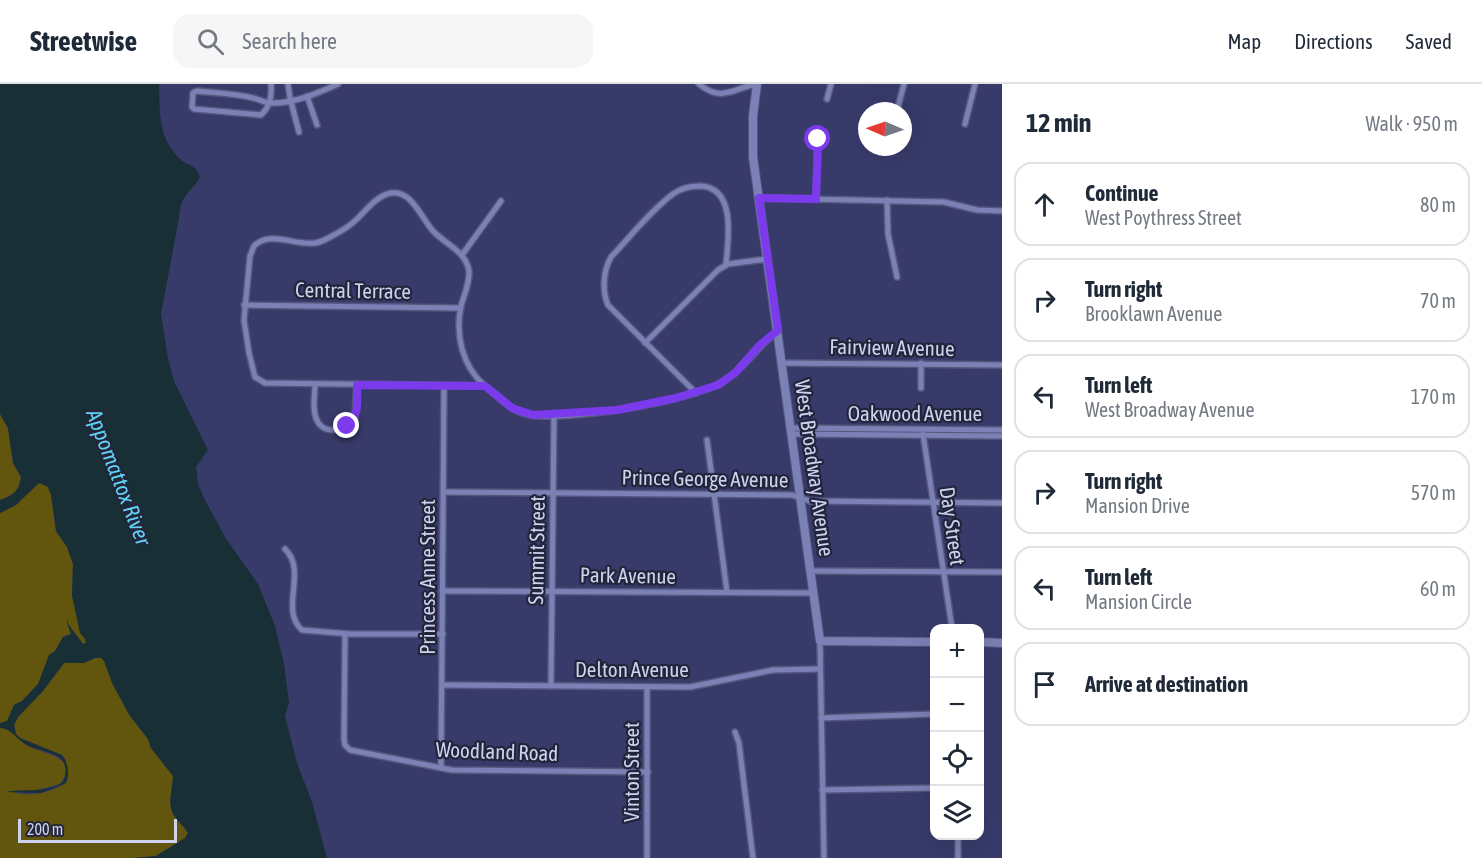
<!DOCTYPE html>
<meta charset="utf-8">
<style>
body{margin:0;font-family:"Asap Condensed",sans-serif;background:#f6f6f7;color:#1f2937}
.controls{position:absolute;right:18px;bottom:18px;display:grid;overflow:hidden;border-radius:12px;box-shadow:0 6px 24px #0002}
.controls button{width:54px;height:54px;display:grid;place-items:center;padding:0;border:0;border-bottom:2px solid #e0e1e3;background:#fff;color:#1f2937;font:30px sans-serif}
.compass{position:absolute;left:858px;top:18px;width:54px;height:54px;border-radius:50%;background:#fff;box-shadow:0 6px 24px #0002;rotate:272deg}
.scale{position:absolute;left:18px;bottom:15px;width:159px;box-sizing:border-box;padding-left:6px;border:3px solid #ced2ef;border-top:0;font-size:16px;line-height:21px;white-space:nowrap;color:#ced2ef;-webkit-text-stroke:4px #23253b;paint-order:stroke}
.stop{position:absolute;width:18px;height:18px;margin:-14px;border:4px solid #7c3aed;border-radius:50%;background:#fff}
.stop.end{background:#7c3aed;border-color:#fff;box-shadow:0 2px 6px #0008}
.list{margin:0;padding:0;list-style:none}
h2{display:flex;justify-content:space-between;align-items:center;height:78px;margin:0;padding:0 24px;font-size:26px}
h2 small{font-size:20px;font-weight:400;color:#747a83}
.list li{display:grid;grid-template-columns:39px 1fr auto;gap:18px;align-items:center;box-sizing:border-box;height:84px;margin:0 12px 12px;padding:0 12px;border:2px solid #e0e1e3;border-radius:18px}
.list b{display:block;font-size:22px;white-space:nowrap}
.list p{margin:0;font-size:20px;white-space:nowrap;color:#747a83}
.list em{font-size:20px;font-style:normal;color:#747a83}
.icon{flex:none;width:33px;height:33px;fill:none;stroke:currentColor;stroke-width:2;stroke-linecap:round;stroke-linejoin:round}
.map{position:relative;flex:none;width:1002px;height:774px;overflow:hidden}
header{display:flex;align-items:center;gap:36px;box-sizing:border-box;height:84px;padding:0 30px;background:#fff;border-bottom:2px solid #e0e1e3}
header strong{font-size:28px}
nav{display:flex;gap:33px;margin-inline-start:auto;font-size:21px}
.search{width:420px;height:54px;background:#f6f6f7;display:flex;align-items:center;gap:15px;box-sizing:border-box;padding:0 21px;border-radius:18px;color:#747a83;font-size:22px}
main{display:flex}
aside{flex:1;background:#fff}
.map>svg:first-child{display:block}
.green{fill:#62560f}
.water{fill:#182f36}
.lines{fill:none;stroke-linecap:round;stroke-linejoin:round}
.street-casing{stroke:#54567e;stroke-width:8}
.secondary-casing{stroke:#54567e;stroke-width:10}
.street{stroke:#7b81b5;stroke-width:5}
.secondary{stroke:#7b81b5;stroke-width:8}
.route{stroke:#7c3aed;stroke-width:8}
.labels{text-anchor:middle;dominant-baseline:central;stroke-width:4.5;stroke-linejoin:round;paint-order:stroke}
.street-label{font-size:21px;fill:#ced2ef;stroke:#23253b}
.water-label{font-size:22px;font-style:italic;fill:#5fd3f3;stroke:#23253b}
</style>
<header>
<strong>Streetwise</strong>
<div class="search"><svg class="icon" aria-label="search" viewBox="0 0 24 24"><circle cx="10" cy="10" r="6"/><path d="M15 15l6 6"/></svg>Search here</div>
<nav><a>Map</a><a>Directions</a><a>Saved</a></nav>
</header>
<main>
<div class="map">
<svg width="1002" height="774" viewBox="0 0 1002 774">
<rect width="100%" height="100%" fill="#383b6a"/>
<g class="green">
<path d="M 0,330 L 8,344 L 13,379 L 21,393 C 19,408 13,411 0,416 Z"/>
<path d="M 41,398 L 48,403 L 51,411 L 56,447 L 67,463 L 73,480 L 72,512 L 86,559 L 83,560 L 68,540 L 71,550 L 63,553 L 55,567 L 51,569 L 38,600 L 22,617 L 14,621 L 7,637 L 0,639 L 0,429 L 16,421 L 34,402 Z"/>
<path d="M 95,574 L 102,574 L 104,577 L 113,601 L 130,632 L 148,655 L 151,664 L 173,692 C 173,705 167,717 173,730 C 177,737 184,742 188,749 L 185,754 L 156,772 L 134,774 L 0,774 L 0,644 C 12,644 18,656 28,662 C 43,670 82,673 60,700 L 33,707 L 11,707 C 28,714 50,709 66,699 L 66,676 L 62,671 L 20,654 L 16,650 L 14,641 L 18,633 L 43,607 L 64,579 L 84,579 Z"/>
</g>
<path class="water" d="M 0,0 L 159,0 C 160,20 158,43 169,61 C 172,66 178,75 184,78 C 192,83 198,83 200,94 C 189,110 180,112 179,134 L 161,230 L 168,275 L 174,297 L 208,366 L 196,383 L 198,400 L 204,414 L 225,453 L 258,500 L 275,542 L 284,580 L 289,619 L 285,632 L 297,679 L 312,718 L 327,774 L 134,774 L 156,772 L 185,754 L 188,749 C 184,742 177,737 173,730 C 167,717 173,705 173,692 L 151,664 L 148,655 L 130,632 L 113,601 L 104,577 L 101,574 L 95,574 L 84,579 L 64,579 L 43,607 L 18,633 L 14,641 L 16,650 L 20,654 L 62,671 C 68,679 70,690 66,699 L 41,709 L 6,708 C 25,704 46,710 63,698 C 66,691 67,682 62,676 C 54,667 37,667 27,661 C 17,656 11,644 0,644 L 0,639 L 7,637 L 14,621 L 22,617 L 38,600 L 49,571 L 55,567 L 63,553 L 71,550 L 67,539 L 68,535 L 68,540 L 83,560 L 86,559 L 85,555 L 80,549 L 72,512 L 73,480 L 67,463 L 56,447 L 51,411 L 48,403 L 39,399 L 16,421 L 0,429 L 0,416 C 13,411 19,408 21,393 L 13,379 L 8,344 L 0,330 Z"/>
<g class="lines">
<g class="street-casing">
<g id="street">
<path d="M 271,0 C 272,11 270,23 261,31 L 194,25 L 192,23 L 193,9 L 197,7 C 215,9 235,9 253,14 C 259,15 264,19 271,19 C 293,20 318,9 338,0"/>
<path d="M 288,0 L 290,14 L 299,48"/>
<path d="M 699,0 C 722,19 733,4 757,0"/>
<path d="M 307,12 L 317,41"/>
<path d="M 827,15 L 831,0"/>
<path d="M 898,23 L 904,0"/>
<path d="M 965,40 L 975,0"/>
<path d="M 759,114 L 944,118 L 977,126 L 1002,127"/>
<path d="M 816,115 L 818,55"/>
<path d="M 887,116 L 888,150 L 897,193"/>
<path d="M 462,171 L 501,117"/>
<path d="M 244,221 L 461,224"/>
<path d="M 645,259 L 718,186 L 728,180 L 767,175"/>
<path d="M 782,279 L 1002,281"/>
<path d="M 921,279 L 921,304"/>
<path d="M 315,300 C 315,311 312,324 316,334 C 323,353 346,347 355,334 L 357,301"/>
<path d="M 485,302 C 462,282 455,251 461,222 C 464,211 470,199 469,187 C 466,167 445,160 433,147 C 422,135 411,105 391,109 C 378,111 367,125 358,134 C 351,141 342,147 332,152 C 327,155 321,158 315,159 C 296,162 270,146 254,162 L 250,172 L 244,236 L 249,269 L 255,293 L 265,299 L 485,302 C 498,311 509,326 526,330 C 562,339 693,317 724,297 C 745,284 758,262 777,247"/>
<path d="M 696,309 L 608,221 C 602,207 603,187 611,173 C 630,153 651,126 673,110 C 680,105 691,102 700,102 C 737,103 728,157 726,180"/>
<path d="M 791,344 L 1002,346"/>
<path d="M 792,350 L 1002,352"/>
<path d="M 923,350 L 952,544"/>
<path d="M 707,356 L 727,508"/>
<path d="M 443,408 L 792,411 L 810,417 L 1002,419"/>
<path d="M 285,465 C 308,487 279,526 302,546 L 350,550 L 443,550"/>
<path d="M 811,487 L 1002,488"/>
<path d="M 442,507 L 814,509"/>
<path d="M 345,550 L 344,655 L 345,661 L 350,666 L 452,686 L 648,688"/>
<path d="M 820,557 L 824,774"/>
<path d="M 442,601 L 690,603 L 773,586 L 820,585"/>
<path d="M 551,602 L 554,331"/>
<path d="M 821,634 L 934,630"/>
<path d="M 735,648 L 739,659 L 753,774"/>
<path d="M 441,684 L 444,302"/>
<path d="M 822,706 L 934,704"/>
<path d="M 958,752 L 958,774"/>
<path d="M 647,774 L 647,603"/>
</g>
</g>
<g class="secondary-casing">
<g id="secondary">
<path d="M 757,0 L 753,32 L 753,73 L 820,557 L 934,558"/>
<path d="M 980,558 L 1002,559"/>
</g>
</g>
<use href="#street" class="street"/>
<use href="#secondary" class="secondary"/>
</g>
<g class="lines">
<path class="route" d="M 347,342 C 360,331 357,316 357,301 L 485,302 L 512,324 L 533,331 L 617,326 L 676,314 L 718,301 L 735,289 L 760,261 L 778,246 L 759,114 L 816,115 L 818,55"/>
</g>
<g class="labels">
<g class="street-label">
<text transform="translate(353 206) rotate(1)">Central Terrace</text>
<text transform="translate(892 263) rotate(1)">Fairview Avenue</text>
<text x="915" y="329">Oakwood Avenue</text>
<text transform="translate(815 384) rotate(82)">West Broadway Avenue</text>
<text transform="translate(705 394) rotate(1)">Prince George Avenue</text>
<text transform="translate(953 442) rotate(82)">Day Street</text>
<text transform="translate(536 466) rotate(-89)">Summit Street</text>
<text transform="translate(628 491) rotate(1)">Park Avenue</text>
<text transform="translate(427 493) rotate(-90)">Princess Anne Street</text>
<text x="632" y="585">Delton Avenue</text>
<text transform="translate(497 667) rotate(2)">Woodland Road</text>
<text transform="translate(631 688) rotate(-90)">Vinton Street</text>
</g>
<g class="water-label">
<text transform="translate(119 393) rotate(69)">Appomattox River</text>
</g>
</g>
</svg>
<div class="controls">
<button>+</button>
<button>−</button>
<button><svg class="icon" aria-label="locate" viewBox="0 0 24 24"><circle cx="12" cy="12" r="6"/><path d="M12 2v4M12 18v4M2 12h4M18 12h4"/></svg></button>
<button><svg class="icon" aria-label="layers" viewBox="0 0 24 24"><path d="M12 4l9 5-9 5-9-5zM3 14l9 5 9-5"/></svg></button>
</div>
<svg class="compass" viewBox="-18 -18 36 36"><path d="M0-13l5 13h-10z" fill="#e53935"/><path d="M0 13l5-13h-10z" fill="#747a83"/></svg>
<div class="scale">200 m</div>
<div class="stop" style="left:818px;top:55px"></div>
<div class="stop end" style="left:347px;top:342px"></div>
</div>
<aside>
<h2>12 min<small>Walk · 950 m</small></h2>
<ul class="list">
<li><svg class="icon" aria-label="ahead" viewBox="0 0 24 24"><path d="M12 20V5M6 11l6-6 6 6"/></svg><div><b>Continue</b><p>West Poythress Street</p></div><em>80 m</em></li>
<li><svg class="icon" aria-label="right" viewBox="0 0 24 24"><path d="M7 20v-9h11M14 6l5 5-5 5"/></svg><div><b>Turn right</b><p>Brooklawn Avenue</p></div><em>70 m</em></li>
<li><svg class="icon" aria-label="left" viewBox="0 0 24 24"><path d="M17 20v-9H6M10 6l-5 5 5 5"/></svg><div><b>Turn left</b><p>West Broadway Avenue</p></div><em>170 m</em></li>
<li><svg class="icon" aria-label="right" viewBox="0 0 24 24"><path d="M7 20v-9h11M14 6l5 5-5 5"/></svg><div><b>Turn right</b><p>Mansion Drive</p></div><em>570 m</em></li>
<li><svg class="icon" aria-label="left" viewBox="0 0 24 24"><path d="M17 20v-9H6M10 6l-5 5 5 5"/></svg><div><b>Turn left</b><p>Mansion Circle</p></div><em>60 m</em></li>
<li><svg class="icon" aria-label="arrive" viewBox="0 0 24 24"><path d="M6 21V4h12l-3 4 3 4H6"/></svg><div><b>Arrive at destination</b></div></li>
</ul>
</aside>
</main>
